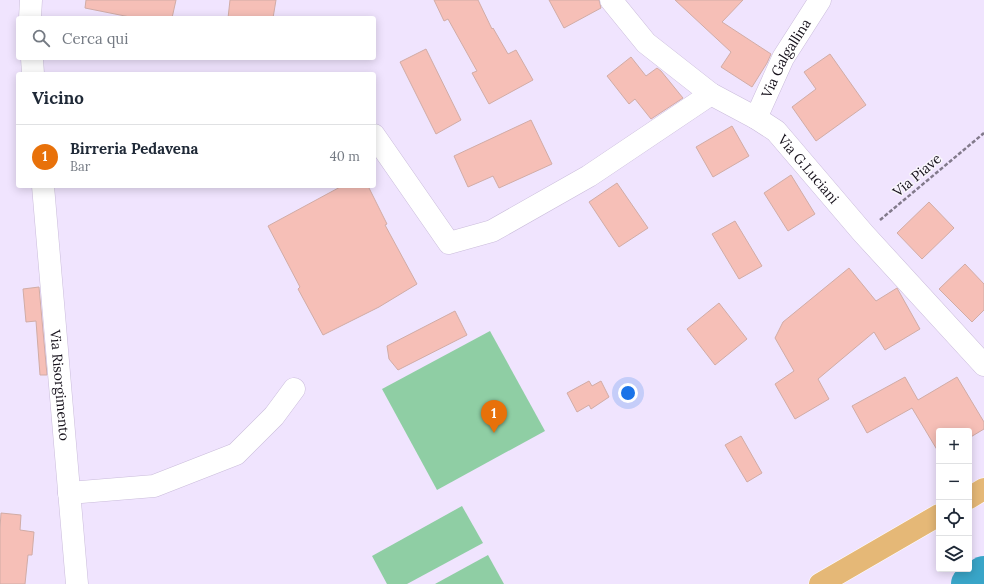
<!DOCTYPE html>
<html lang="it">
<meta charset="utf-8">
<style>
body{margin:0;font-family:Lora,serif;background:#f6f6f7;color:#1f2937}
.controls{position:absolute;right:12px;bottom:12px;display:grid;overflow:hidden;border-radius:4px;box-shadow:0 2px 10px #0003}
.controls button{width:36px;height:36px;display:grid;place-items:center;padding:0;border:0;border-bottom:1px solid #e0e1e3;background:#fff;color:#1f2937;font:20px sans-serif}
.you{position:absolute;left:628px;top:393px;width:14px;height:14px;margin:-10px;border:3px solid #fff;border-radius:50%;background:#1a73e8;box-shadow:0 0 0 6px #1a73e833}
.badge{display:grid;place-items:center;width:26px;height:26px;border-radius:50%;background:#874c03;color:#fff;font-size:13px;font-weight:700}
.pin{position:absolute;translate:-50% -33px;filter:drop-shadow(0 1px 2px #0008)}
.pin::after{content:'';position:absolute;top:21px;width:14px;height:12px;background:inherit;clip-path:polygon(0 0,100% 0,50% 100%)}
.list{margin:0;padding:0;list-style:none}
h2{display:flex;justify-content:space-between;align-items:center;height:52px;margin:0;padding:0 16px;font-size:17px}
h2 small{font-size:13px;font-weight:400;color:#747a83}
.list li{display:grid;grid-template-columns:26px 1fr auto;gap:12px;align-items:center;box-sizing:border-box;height:64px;padding:0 16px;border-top:1px solid #e0e1e3}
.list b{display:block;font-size:15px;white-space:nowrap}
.list p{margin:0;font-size:13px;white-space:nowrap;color:#747a83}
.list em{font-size:13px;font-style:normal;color:#747a83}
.icon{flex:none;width:22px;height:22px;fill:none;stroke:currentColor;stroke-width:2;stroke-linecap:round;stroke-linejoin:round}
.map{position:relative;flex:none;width:984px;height:584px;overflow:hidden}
.search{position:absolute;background:#fff;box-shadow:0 2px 10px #0003;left:16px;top:16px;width:360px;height:44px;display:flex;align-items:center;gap:10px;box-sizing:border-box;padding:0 14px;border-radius:4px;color:#747a83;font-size:15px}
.panel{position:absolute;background:#fff;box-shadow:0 2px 10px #0003;left:16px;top:72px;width:360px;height:116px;border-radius:4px}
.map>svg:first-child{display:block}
.green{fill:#8fcea4}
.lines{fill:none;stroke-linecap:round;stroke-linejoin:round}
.river{stroke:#39a5c8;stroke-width:38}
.building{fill:#f6bfb7;stroke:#d1aca6}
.minor-casing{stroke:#cabcdb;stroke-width:23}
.major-casing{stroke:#fff;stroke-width:23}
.path{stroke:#827a8b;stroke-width:2.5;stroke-dasharray:4 2;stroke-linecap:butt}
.minor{stroke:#fff;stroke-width:22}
.major{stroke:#e5b877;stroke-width:22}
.labels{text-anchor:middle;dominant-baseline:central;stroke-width:3;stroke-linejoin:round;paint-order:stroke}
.street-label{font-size:14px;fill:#16111b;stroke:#f9f6fc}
</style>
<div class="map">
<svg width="984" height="584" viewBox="0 0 984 584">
<rect width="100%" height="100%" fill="#f0e4fe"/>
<g class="green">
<path d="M 490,331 L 545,431 L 437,490 L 382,389 Z"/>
<path d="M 462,506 L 483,543 L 407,584 L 387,584 L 372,556 Z"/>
<path d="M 488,555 L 504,584 L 435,584 Z"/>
</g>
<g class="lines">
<path class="river" d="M 970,584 L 984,575"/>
</g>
<g class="building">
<path d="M 86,0 L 176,0 L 172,18 L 135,18 L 85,8 Z"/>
<path d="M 230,0 L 276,0 L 273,18 L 228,18 Z"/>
<path d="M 434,0 L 478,0 L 492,29 L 493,28 L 508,54 L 516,50 L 533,80 L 489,104 L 472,73 L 477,71 L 448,19 L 444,21 Z"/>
<path d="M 549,0 L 599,0 L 601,8 L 564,28 Z"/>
<path d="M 675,0 L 743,0 L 722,22 L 771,54 L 767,63 L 752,87 L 721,67 L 731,52 Z"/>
<path d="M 426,49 L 461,120 L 436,134 L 400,62 Z"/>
<path d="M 830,54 L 866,105 L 816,141 L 792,107 L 816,89 L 804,72 Z"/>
<path d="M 631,57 L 646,76 L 657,68 L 661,71 L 683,98 L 651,119 L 635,99 L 629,104 L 607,76 Z"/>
<path d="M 531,120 L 552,164 L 499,188 L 493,176 L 468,187 L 454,156 Z"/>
<path d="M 732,126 L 749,156 L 713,177 L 696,147 Z"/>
<path d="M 791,175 L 815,214 L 788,231 L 764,193 Z"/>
<path d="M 617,183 L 648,228 L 619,247 L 589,202 Z"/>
<path d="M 342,186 L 368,186 L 387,224 L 385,225 L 417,284 L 379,307 L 323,335 L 298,289 L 300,287 L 268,226 Z"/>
<path d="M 929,202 L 954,228 L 922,259 L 897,233 Z"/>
<path d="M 735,221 L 762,266 L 739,279 L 712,234 Z"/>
<path d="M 965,264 L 984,284 L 984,310 L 972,322 L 939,289 Z"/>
<path d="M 849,268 L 876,301 L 897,288 L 920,329 L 885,350 L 874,332 L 818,379 L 829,399 L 795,419 L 775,384 L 794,371 L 775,338 L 783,322 Z"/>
<path d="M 39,287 L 47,375 L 40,375 L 36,321 L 26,322 L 23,289 Z"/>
<path d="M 719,303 L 747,339 L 715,365 L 687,329 Z"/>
<path d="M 455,311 L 467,335 L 398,370 L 389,359 L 387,346 Z"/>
<path d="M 905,377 L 918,400 L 957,377 L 984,422 L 984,429 L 969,438 L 969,431 L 939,431 L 939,453 L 912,408 L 867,433 L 852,406 Z"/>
<path d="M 589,381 L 592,386 L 601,381 L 609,397 L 591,409 L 589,405 L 577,412 L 567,393 Z"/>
<path d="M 741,436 L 762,473 L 747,482 L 725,445 Z"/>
<path d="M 1,513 L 21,515 L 20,530 L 34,532 L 32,555 L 28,555 L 25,584 L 0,584 L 0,528 Z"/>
</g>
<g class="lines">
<g class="minor-casing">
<g id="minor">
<path id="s1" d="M 611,0 L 646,43 L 711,94 L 756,118 L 776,131 L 863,233 L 984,365"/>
<path d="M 30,18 L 31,0"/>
<path d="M 32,58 L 33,74"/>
<path id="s2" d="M 756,118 L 783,58 L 820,0"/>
<path d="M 374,135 L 449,243 L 492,231 L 589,176 L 711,94"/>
<path id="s3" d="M 43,186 L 77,584"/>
<path d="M 69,493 L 154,486 L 236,454 L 274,416 L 294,389"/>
</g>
</g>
<g class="major-casing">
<g id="major">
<path d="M 969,498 L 984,489"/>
<path d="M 820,584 L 939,515"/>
</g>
</g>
<path class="path" d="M 880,220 L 984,133"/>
<use href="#minor" class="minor"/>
<use href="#major" class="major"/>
</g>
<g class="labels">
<g class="street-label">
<text stroke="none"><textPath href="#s2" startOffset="67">Via Galgallina</textPath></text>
<text stroke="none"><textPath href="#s1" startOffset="263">Via G.Luciani</textPath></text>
<text transform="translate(917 175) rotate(-40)">Via Piave</text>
<text stroke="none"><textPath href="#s3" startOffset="200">Via Risorgimento</textPath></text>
</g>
</g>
</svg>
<div class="controls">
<button>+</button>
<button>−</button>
<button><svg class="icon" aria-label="locate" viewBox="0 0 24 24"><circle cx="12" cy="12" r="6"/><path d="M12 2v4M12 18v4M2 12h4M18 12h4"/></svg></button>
<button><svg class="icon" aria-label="layers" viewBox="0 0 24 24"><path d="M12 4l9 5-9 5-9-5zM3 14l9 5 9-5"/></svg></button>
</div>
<div class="you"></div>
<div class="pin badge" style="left:494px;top:433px;background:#e8710a">1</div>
<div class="search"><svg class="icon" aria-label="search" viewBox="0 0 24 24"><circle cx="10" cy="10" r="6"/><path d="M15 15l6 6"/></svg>Cerca qui</div>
<section class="panel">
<h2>Vicino<small></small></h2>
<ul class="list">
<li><span class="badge" style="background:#e8710a">1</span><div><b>Birreria Pedavena</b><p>Bar</p></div><em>40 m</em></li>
</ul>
</section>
</div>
